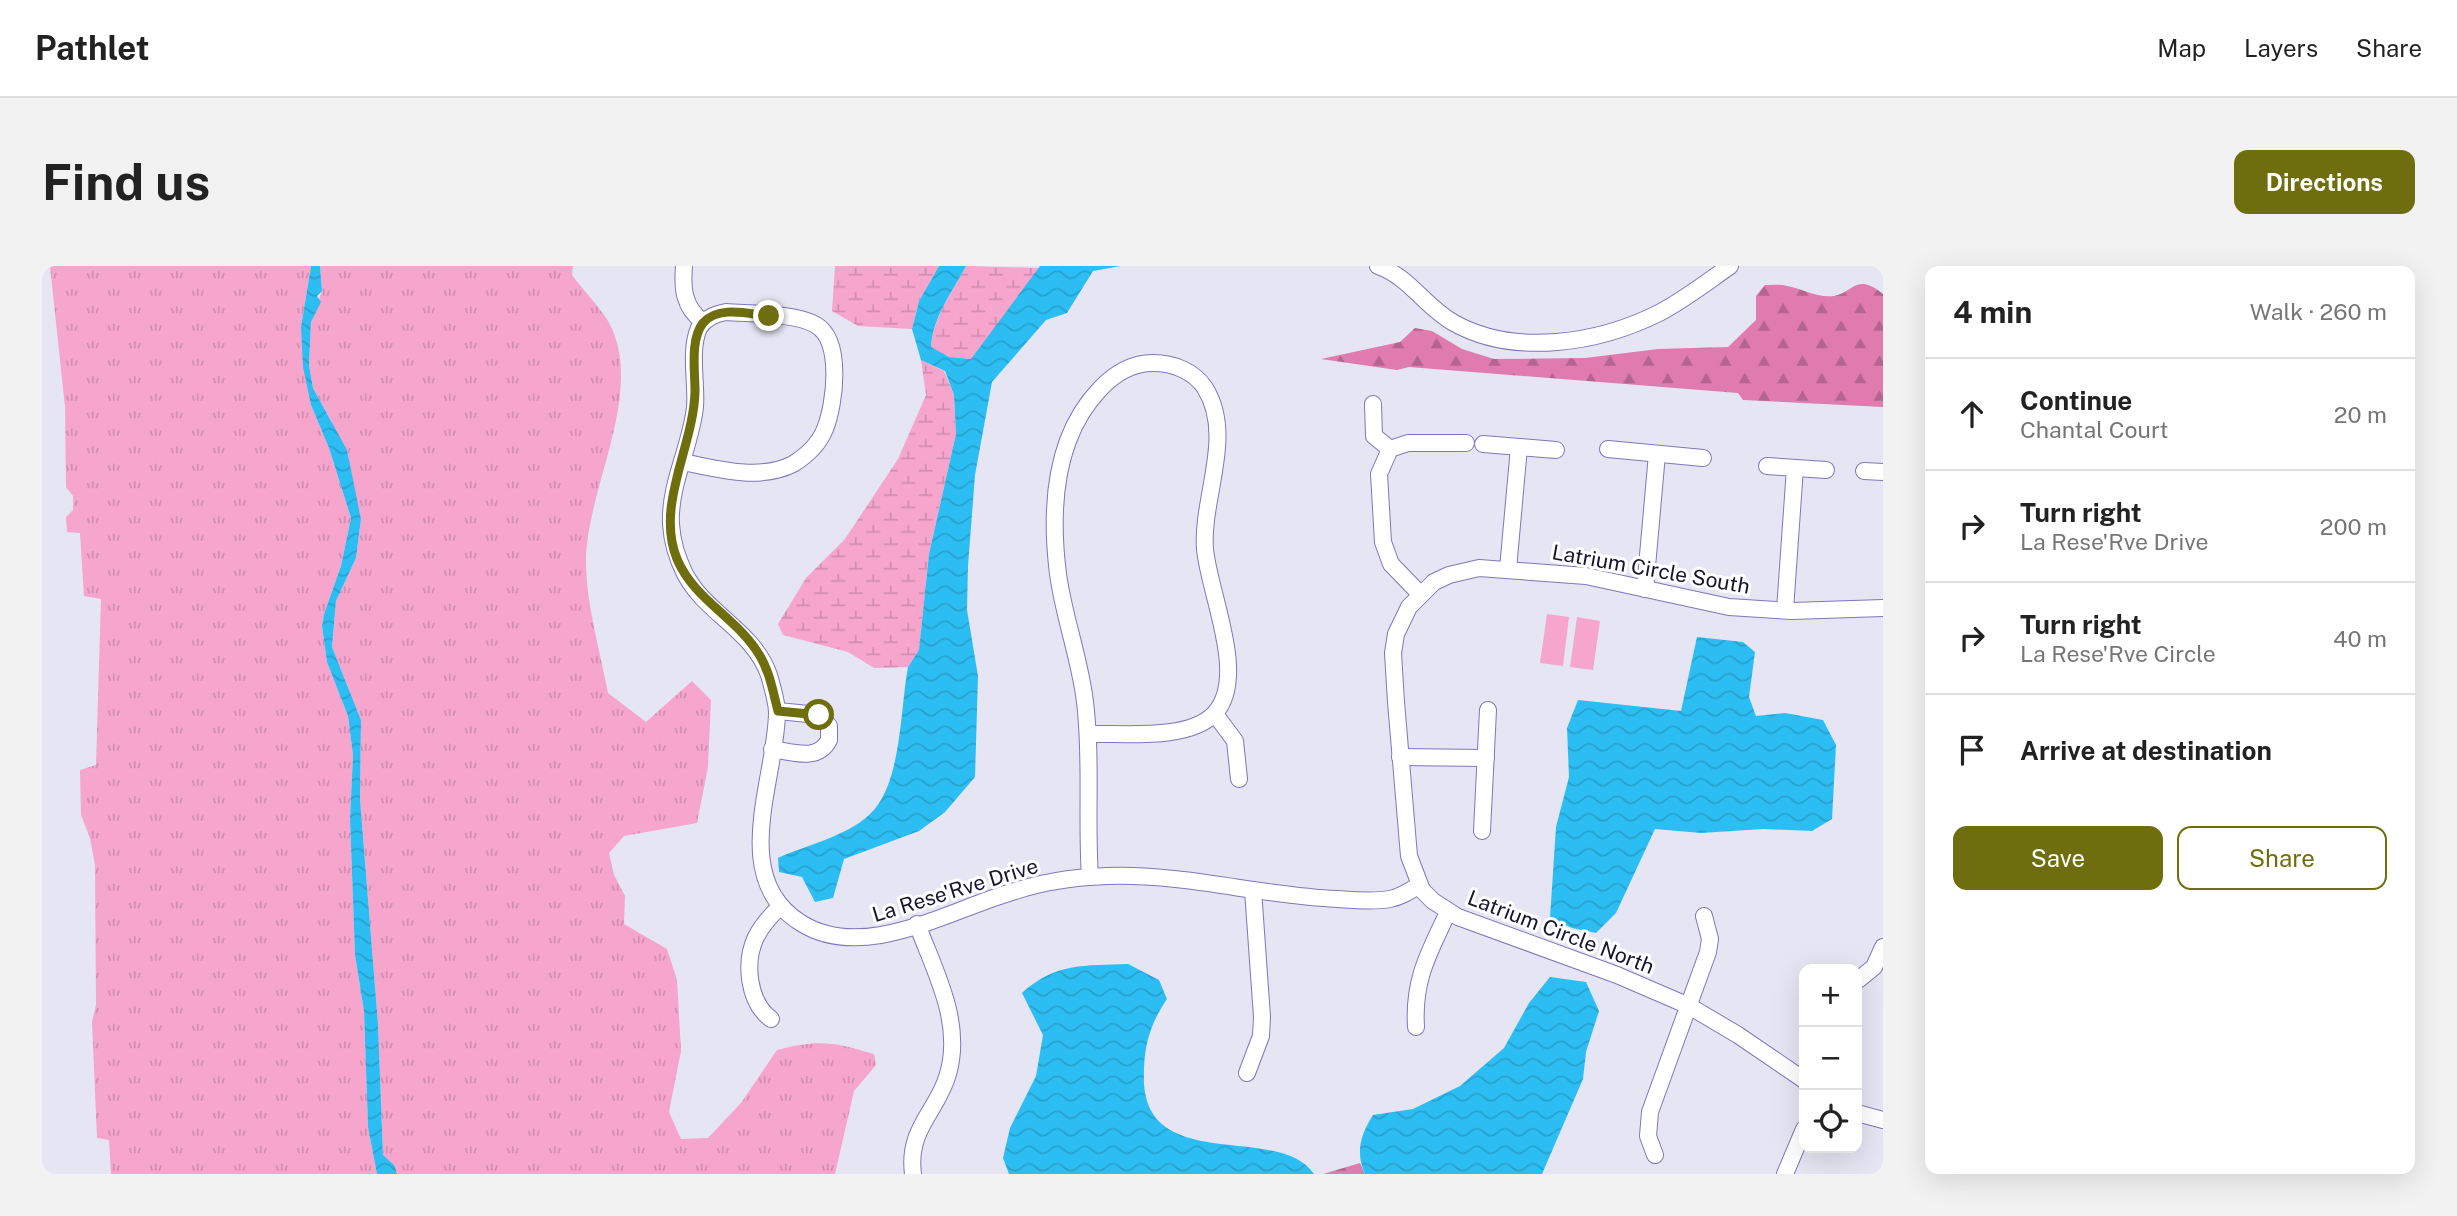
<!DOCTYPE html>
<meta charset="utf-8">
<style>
body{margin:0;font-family:"Public Sans",sans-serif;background:#f2f2f2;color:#222}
.controls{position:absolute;right:21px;bottom:21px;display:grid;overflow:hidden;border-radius:14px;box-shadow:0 7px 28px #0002}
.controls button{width:63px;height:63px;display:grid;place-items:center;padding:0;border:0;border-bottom:2px solid #e0e0e0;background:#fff;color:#222;font:35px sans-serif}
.stop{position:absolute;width:21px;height:21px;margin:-16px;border:5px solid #6f6e0e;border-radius:50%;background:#fff}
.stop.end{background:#6f6e0e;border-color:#fff;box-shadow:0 2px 7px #0008}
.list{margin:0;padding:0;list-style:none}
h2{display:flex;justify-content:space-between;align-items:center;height:91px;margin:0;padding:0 28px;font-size:30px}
h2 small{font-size:23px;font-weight:400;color:#767676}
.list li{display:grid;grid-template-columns:46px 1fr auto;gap:21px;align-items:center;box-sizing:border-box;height:112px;padding:0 28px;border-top:2px solid #e0e0e0}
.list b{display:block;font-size:26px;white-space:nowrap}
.list p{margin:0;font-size:23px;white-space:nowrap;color:#767676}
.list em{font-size:23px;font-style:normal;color:#767676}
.actions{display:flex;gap:14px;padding:21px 28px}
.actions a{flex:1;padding:16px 0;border:2px solid #6f6e0e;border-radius:14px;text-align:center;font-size:24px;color:#6f6e0e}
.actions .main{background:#6f6e0e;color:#fff}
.icon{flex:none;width:38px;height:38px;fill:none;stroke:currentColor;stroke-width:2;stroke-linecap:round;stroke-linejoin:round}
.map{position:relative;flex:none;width:1841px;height:908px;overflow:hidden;border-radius:14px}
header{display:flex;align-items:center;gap:42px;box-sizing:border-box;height:98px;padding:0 35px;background:#fff;border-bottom:2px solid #e0e0e0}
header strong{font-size:33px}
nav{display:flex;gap:38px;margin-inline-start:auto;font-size:24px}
.intro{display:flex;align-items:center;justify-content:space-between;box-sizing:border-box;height:168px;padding:0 42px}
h1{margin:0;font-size:49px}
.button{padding:18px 32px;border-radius:14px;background:#6f6e0e;color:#fff;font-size:24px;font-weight:700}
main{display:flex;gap:42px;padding:0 42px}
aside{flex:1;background:#fff;border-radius:14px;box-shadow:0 7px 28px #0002}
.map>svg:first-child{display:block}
.grass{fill:url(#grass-tufts)}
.forest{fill:url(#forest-firs)}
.wetland{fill:url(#wetland-marsh)}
.park{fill:#f6a5cd}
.water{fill:url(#water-waves)}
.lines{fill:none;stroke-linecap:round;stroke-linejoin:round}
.minor-casing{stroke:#7f77b9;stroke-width:18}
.minor{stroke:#fff;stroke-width:16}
.route{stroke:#6f6e0e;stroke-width:9}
.labels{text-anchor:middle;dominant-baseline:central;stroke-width:6;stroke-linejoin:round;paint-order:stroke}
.street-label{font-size:21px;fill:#18142e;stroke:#fff}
</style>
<header>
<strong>Pathlet</strong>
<nav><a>Map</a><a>Layers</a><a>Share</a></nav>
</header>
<div class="intro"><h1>Find us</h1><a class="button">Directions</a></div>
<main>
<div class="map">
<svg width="1841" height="908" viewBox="0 0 1841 908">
<defs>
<pattern id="grass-tufts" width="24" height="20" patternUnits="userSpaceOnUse" patternTransform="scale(1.75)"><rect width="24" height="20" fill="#f6a5cd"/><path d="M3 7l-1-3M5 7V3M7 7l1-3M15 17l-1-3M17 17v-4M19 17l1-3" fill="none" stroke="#d28db0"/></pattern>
<pattern id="forest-firs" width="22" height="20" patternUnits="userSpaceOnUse" patternTransform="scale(1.75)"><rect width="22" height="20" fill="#e07baf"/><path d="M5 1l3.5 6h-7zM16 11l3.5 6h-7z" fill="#b5648f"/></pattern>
<pattern id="wetland-marsh" width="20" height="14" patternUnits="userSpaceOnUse" patternTransform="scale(1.75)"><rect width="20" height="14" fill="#f6a5cd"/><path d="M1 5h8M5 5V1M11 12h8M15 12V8" fill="none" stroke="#d28db0"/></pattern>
<pattern id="water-waves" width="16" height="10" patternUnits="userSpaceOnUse" patternTransform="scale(1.75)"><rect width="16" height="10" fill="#2cbef3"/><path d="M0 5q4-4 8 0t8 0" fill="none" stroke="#26a2d1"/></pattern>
</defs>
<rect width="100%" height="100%" fill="#e5e5f3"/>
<g class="grass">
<path d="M 8,0 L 269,0 L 259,61 L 269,139 L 287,182 L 309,252 L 299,300 L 282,348 L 280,360 L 285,396 L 306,450 L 311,489 L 308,553 L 313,689 L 322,745 L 326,861 L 335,908 L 69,908 L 67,874 L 55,872 L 50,756 L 54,739 L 53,599 L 48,572 L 39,549 L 38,504 L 54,499 L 59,333 L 42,330 L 38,267 L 25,266 L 24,251 L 31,244 L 31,230 L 24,221 L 23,141 Z"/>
<path d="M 278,0 L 531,0 L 530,9 C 541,24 556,39 566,55 C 605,124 544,223 544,295 C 544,338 558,384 566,427 L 604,456 L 650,415 L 669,434 L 666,501 L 655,557 L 582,570 L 567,587 L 572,609 L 583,630 L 582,658 L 625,683 L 635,714 L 639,785 L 627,846 L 639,873 L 666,872 L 699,837 L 735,784 C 776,773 792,776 832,788 L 834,799 L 812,825 L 793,908 L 355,908 L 353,900 L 341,890 L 336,758 L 318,533 L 319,454 L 290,381 L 294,335 L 314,292 L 319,253 L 310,213 L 289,154 L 271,122 L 267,99 L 269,56 L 280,25 Z"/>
</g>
<g class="forest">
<path d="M 1723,19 C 1730,19 1738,18 1745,20 C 1762,23 1774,32 1792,30 C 1811,27 1814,6 1841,28 L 1841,141 L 1701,134 L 1696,127 L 1367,101 L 1355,104 L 1279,93 L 1358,76 L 1373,62 L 1390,65 L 1420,83 L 1452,93 L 1543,92 L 1616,83 L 1686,81 L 1714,54 L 1714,30 Z"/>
<path d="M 1318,897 L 1323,908 L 1281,908 Z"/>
</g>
<g class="wetland">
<path d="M 793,0 L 897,0 L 877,35 L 870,63 L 816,60 L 790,45 Z"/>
<path d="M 924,0 L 999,2 L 930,93 L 907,91 L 889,82 C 891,50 910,28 924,0 Z"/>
<path d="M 879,94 L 902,105 L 912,129 L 914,168 L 887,288 L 877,385 L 866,401 L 832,402 L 806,386 L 741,369 L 736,358 L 764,312 L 803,273 L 856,193 L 884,129 Z"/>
</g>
<g class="park">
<path d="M 1505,348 L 1527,351 L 1521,400 L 1498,397 Z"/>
<path d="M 1535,351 L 1558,355 L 1551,404 L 1528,401 Z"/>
</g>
<g class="water">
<path d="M 269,0 L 278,0 L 280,25 L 275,30 L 279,36 L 269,56 L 267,99 L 271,122 L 305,184 L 319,253 L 314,292 L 294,335 L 290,381 L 319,454 L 318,533 L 336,758 L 341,889 L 353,900 L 355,908 L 335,908 L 326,861 L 322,745 L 313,689 L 308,553 L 311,489 L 306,450 L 285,396 L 280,360 L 282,348 L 299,300 L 309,252 L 287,182 L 269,139 L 261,101 L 259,61 Z"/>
<path d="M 897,0 L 924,0 C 910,27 891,50 889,81 L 907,91 L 929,93 L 998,0 L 1079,0 L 1051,5 L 1025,47 L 1004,54 L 950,116 L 933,209 L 926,300 L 925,344 L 936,410 L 933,511 L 903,546 L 877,565 L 802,593 L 791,632 L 773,636 L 760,611 L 737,606 L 736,592 C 764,579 803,571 827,549 C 860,520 858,443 866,401 L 877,384 L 887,288 L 914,168 L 912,129 L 903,105 L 879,94 L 870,63 L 877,35 Z"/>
<path d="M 1655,371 L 1701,376 L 1713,386 L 1707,431 L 1714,450 L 1743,447 L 1781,454 L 1794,479 L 1790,553 L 1770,565 L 1721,563 L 1659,567 L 1613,563 L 1574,647 L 1554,667 L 1530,662 L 1508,652 L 1514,561 L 1527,511 L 1525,462 L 1536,434 L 1639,445 Z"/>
<path d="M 1086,698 L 1117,714 L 1125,733 C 1106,761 1101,784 1102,818 C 1108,908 1238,857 1272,908 L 967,908 L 961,892 L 968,862 L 994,810 L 1001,769 L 980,727 C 1014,696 1042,700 1086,698 Z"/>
<path d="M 1508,711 L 1544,716 L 1557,745 L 1544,786 L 1541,813 L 1500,908 L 1323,908 C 1313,886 1319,868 1331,849 L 1371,843 L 1418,820 L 1462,782 L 1487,737 Z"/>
</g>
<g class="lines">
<g class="minor-casing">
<g id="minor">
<path d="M 642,0 C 640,24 642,41 661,56"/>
<path d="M 1336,0 C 1368,11 1383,41 1412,57 C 1473,91 1557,77 1617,47 C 1642,34 1665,16 1688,0"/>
<path d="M 1331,138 L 1332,170 L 1348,183 L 1337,208 L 1341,276 L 1349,298 L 1378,328"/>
<path d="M 1441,178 L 1514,184"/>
<path d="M 1348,183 L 1366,177 L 1424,177"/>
<path d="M 1566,183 L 1661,192"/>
<path d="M 641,196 C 675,203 718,215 751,198 C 764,190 777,178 783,163 C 793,138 801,75 774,59 C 754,47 708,48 684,46 C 673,48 663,52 657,62 C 647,84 655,118 653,141 C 649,180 627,218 629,258 C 630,276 635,292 643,308 C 664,348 711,364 727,409 C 730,420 735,436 735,447 C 734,514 686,612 759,657 C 822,697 909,643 973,625 C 1011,613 1051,609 1091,610 C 1159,612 1226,630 1295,633 C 1312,634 1331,636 1348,633 C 1359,631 1368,625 1377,619"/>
<path d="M 1725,200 L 1784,204"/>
<path d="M 1822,205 L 1841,206"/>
<path d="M 1466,303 L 1477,181"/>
<path d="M 1603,323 L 1615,188"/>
<path d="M 1743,344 L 1753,202"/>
<path d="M 1173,448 L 1193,475 L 1197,513"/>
<path d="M 1047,468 C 1081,467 1148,475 1173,447 C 1206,410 1167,328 1163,283 C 1159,232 1193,170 1163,122 C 1152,105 1131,97 1111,97 C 1090,97 1072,108 1058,123 C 1011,172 1008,244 1016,308 C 1022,352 1038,393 1043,436 C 1050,494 1044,553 1048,611"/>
<path d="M 730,483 C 750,486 776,496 787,474 L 787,460 L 777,449 L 736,445"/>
<path d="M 1358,491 L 1444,492"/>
<path d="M 1440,565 L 1446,444"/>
<path d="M 1816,714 L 1832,701 L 1841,681"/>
<path d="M 729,753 C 706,736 702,696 714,671 C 720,659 729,649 739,640"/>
<path d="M 1374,761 C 1371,713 1387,687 1406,646"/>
<path d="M 1205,807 L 1219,770 L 1220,751 L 1211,624"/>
<path d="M 1762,814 L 1696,769 L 1647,740 L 1575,709 L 1416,651 L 1391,635 L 1380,624 L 1367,590 L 1354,436 L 1351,387 L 1354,368 L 1367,341 L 1392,316 L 1407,309 L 1437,302 L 1544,310 L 1687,341 L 1750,345 L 1841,342"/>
<path d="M 1815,847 L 1841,854"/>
<path d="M 1613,889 L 1606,870 L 1608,846 L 1666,686 L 1668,673 L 1662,650"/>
<path d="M 871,908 C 865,862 896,845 906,808 C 921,756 893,706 875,658"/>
<path d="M 1743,908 L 1762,863"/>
</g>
</g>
<use href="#minor" class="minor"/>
</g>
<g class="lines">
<path class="route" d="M 727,50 C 707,48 676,39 661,57 C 648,73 653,106 653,125 C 652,180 613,239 635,293 C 652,334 696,352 718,390 C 728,407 731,426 736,445 L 777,449"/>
</g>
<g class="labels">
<g class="street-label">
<text transform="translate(1609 303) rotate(10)">Latrium Circle South</text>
<text transform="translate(913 624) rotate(-17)">La Rese'Rve Drive</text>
<text transform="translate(1519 666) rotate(21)">Latrium Circle North</text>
</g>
</g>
</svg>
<div class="controls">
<button>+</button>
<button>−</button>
<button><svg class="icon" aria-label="locate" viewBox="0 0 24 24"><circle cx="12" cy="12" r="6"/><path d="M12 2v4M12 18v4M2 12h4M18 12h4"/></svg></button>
</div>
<div class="stop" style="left:777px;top:449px"></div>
<div class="stop end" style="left:727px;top:50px"></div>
</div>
<aside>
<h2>4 min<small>Walk · 260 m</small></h2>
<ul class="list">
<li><svg class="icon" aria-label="ahead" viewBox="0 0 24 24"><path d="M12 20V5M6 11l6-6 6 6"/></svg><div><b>Continue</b><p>Chantal Court</p></div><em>20 m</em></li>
<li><svg class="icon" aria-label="right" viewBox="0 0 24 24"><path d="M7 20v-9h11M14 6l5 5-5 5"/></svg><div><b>Turn right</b><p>La Rese'Rve Drive</p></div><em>200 m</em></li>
<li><svg class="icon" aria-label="right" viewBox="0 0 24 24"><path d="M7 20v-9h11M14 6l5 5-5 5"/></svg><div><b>Turn right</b><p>La Rese'Rve Circle</p></div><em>40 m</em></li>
<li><svg class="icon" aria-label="arrive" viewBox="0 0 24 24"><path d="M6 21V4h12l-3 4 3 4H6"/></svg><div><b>Arrive at destination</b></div></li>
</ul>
<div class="actions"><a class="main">Save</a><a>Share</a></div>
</aside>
</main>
